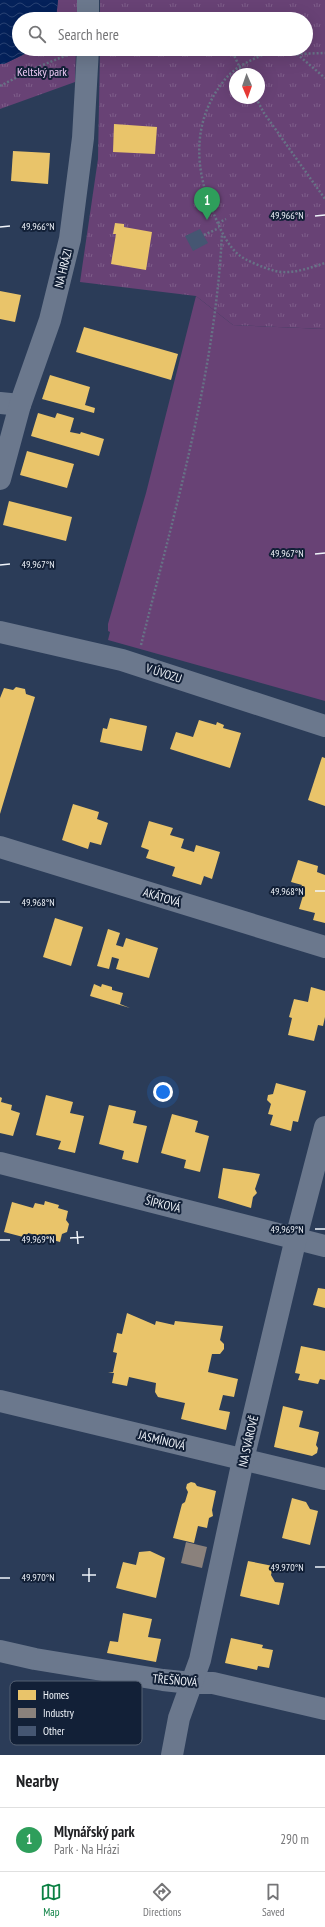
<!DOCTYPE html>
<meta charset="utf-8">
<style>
body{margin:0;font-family:"PT Sans Narrow",sans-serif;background:#f6f6f6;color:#202124}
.compass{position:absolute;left:229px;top:68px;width:36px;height:36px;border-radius:50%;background:#fff;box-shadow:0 4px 16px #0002;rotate:178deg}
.you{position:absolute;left:163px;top:1092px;width:14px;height:14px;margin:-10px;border:3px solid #fff;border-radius:50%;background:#1a73e8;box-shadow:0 0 0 6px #1a73e833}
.badge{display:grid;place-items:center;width:26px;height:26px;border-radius:50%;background:#0b8043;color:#fff;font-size:13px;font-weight:700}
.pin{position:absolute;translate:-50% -33px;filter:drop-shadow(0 1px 2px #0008)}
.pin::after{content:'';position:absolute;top:21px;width:14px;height:12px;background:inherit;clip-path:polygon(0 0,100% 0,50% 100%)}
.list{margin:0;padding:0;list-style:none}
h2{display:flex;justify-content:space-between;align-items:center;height:52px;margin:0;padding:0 16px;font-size:17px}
h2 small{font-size:13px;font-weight:400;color:#757577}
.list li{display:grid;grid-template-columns:26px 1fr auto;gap:12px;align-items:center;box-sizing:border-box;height:64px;padding:0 16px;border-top:1px solid #e0e0e0}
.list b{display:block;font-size:15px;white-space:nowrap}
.list p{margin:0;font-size:13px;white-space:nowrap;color:#757577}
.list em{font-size:13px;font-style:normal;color:#757577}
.icon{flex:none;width:22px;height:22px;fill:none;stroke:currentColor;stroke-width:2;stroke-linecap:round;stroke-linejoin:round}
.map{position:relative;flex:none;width:325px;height:1755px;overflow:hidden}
.search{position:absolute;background:#fff;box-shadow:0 4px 16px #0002;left:12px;right:12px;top:12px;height:44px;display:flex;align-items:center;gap:10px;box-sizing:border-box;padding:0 14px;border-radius:22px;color:#757577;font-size:15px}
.sheet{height:116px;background:#fff}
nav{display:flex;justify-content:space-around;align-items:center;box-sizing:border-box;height:56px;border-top:1px solid #e0e0e0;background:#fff;font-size:11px;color:#757577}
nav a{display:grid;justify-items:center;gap:2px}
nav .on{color:#0b8043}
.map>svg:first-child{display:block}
.grass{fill:#684275}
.park{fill:url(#park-tufts);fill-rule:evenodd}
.water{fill:url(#water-waves)}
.homes{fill:#e9c46a}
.industry{fill:#8a817c}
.building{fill:#455672}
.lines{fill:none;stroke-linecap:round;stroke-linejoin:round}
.path{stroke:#677286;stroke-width:2.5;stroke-dasharray:2 2;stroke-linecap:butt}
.minor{stroke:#6b788d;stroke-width:22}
.ticks{fill:none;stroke:#f0f4fa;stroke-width:1.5}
.labels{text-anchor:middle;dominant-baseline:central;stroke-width:4;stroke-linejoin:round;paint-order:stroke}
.park-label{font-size:12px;fill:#f0ccf7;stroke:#122037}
.street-label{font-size:12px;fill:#f0f4fa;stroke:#122037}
.key{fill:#122037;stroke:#556072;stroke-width:1}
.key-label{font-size:11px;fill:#f0f4fa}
.ticks-label{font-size:10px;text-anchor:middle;fill:#f0f4fa;stroke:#122037;stroke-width:4;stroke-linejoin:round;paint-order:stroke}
</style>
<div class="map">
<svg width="325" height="1755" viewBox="0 0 325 1755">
<defs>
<pattern id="park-tufts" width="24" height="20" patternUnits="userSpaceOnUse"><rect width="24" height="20" fill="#684275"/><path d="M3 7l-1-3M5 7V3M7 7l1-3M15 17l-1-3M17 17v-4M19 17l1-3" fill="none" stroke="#7e5e8a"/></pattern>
<pattern id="water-waves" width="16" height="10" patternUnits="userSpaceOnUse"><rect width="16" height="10" fill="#04215a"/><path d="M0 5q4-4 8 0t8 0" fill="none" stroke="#294273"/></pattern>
</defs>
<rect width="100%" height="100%" fill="#2b3c58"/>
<path class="grass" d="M 196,296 L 233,325 L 325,329 L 325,701 L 108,640 L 110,632 L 108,631 L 108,624 L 146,493 Z"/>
<g class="park">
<path d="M 58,0 L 77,0 L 77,19 L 56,19 Z"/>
<path d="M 100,0 L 325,0 L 325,329 L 233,325 L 196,296 L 80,282 L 98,159 L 100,49 L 306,49 L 306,19 L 100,19 ZM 235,74 L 259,74 L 259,98 L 235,98 Z"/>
<path d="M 35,49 L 76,49 L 75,82 L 0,109 L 0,64 L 4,64 Z"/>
</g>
<path class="water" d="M 0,0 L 58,0 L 56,19 L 19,19 L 19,49 L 35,49 L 4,64 L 0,64 Z"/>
<g class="homes">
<path d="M 114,124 L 157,127 L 155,154 L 113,152 Z"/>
<path d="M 13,151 L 50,153 L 48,184 L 11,181 Z"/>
<path d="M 115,223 L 124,224 L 124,227 L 152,232 L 146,270 L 111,264 L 116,234 L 113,234 Z"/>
<path d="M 0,291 L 21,295 L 15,322 L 0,319 Z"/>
<path d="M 84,327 L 178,354 L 171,380 L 76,352 Z"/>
<path d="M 50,375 L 90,387 L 85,405 L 95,408 L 94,413 L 42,399 Z"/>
<path d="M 38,413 L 55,418 L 57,413 L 74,418 L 70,432 L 80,434 L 81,432 L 104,439 L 99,456 L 31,436 Z"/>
<path d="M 27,451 L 74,464 L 67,488 L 20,475 Z"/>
<path d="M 9,501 L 72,517 L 66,541 L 3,525 Z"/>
<path d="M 16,687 L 25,689 L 26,694 L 35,697 L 0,814 L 0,698 L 4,688 L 13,690 Z"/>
<path d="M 110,718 L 147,726 L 142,751 L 100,742 L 103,728 L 107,729 Z"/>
<path d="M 199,720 L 216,725 L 217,722 L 224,725 L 223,728 L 241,733 L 230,768 L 170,749 L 176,732 L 193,737 Z"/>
<path d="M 322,757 L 325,758 L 325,806 L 308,800 Z"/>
<path d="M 73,804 L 99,812 L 97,819 L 108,823 L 101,845 L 90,842 L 88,849 L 62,840 Z"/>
<path d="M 149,821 L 173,828 L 170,835 L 184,839 L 181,848 L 194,852 L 196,845 L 220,852 L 212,879 L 204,876 L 201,885 L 172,876 L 175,867 L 146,858 L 149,850 L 141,847 Z"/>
<path d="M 298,860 L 318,866 L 317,872 L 325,875 L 325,923 L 313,920 L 315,913 L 299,909 L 305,889 L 301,887 L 302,885 L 291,882 Z"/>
<path d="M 55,918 L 83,927 L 71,966 L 43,957 Z"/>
<path d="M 108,929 L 120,933 L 116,945 L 123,947 L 126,938 L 158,948 L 149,978 L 116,969 L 119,959 L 112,957 L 109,969 L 97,966 Z"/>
<path d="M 94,984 L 101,987 L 102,984 L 112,987 L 112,990 L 123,993 L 120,1004 L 130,1008 L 90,996 Z"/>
<path d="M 311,987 L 325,991 L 325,1017 L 323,1026 L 318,1025 L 314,1041 L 288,1035 L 292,1018 L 289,1017 L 294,999 L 308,1002 Z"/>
<path d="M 276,1083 L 306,1091 L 298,1122 L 293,1121 L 291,1131 L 270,1125 L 273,1115 L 268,1114 L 271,1104 L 267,1100 L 268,1095 L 273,1094 Z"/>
<path d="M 46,1095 L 73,1102 L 70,1113 L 84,1116 L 75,1153 L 58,1149 L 61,1141 L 36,1135 Z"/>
<path d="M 0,1097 L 2,1098 L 1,1102 L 12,1105 L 11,1110 L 20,1113 L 13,1136 L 0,1133 Z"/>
<path d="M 109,1105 L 136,1111 L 133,1123 L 147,1126 L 138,1163 L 122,1159 L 124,1151 L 99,1144 Z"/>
<path d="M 172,1114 L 198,1121 L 195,1132 L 209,1136 L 200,1172 L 184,1168 L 186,1160 L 161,1153 Z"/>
<path d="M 223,1168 L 260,1174 L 255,1189 L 257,1193 L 253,1197 L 251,1208 L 218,1198 Z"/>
<path d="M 45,1201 L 59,1205 L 58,1208 L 68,1211 L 66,1220 L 69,1224 L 67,1232 L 62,1234 L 60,1242 L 28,1233 L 27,1238 L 4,1232 L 12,1202 L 33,1208 L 35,1203 L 44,1205 Z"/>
<path d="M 318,1288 L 325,1289 L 325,1308 L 313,1305 Z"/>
<path d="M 127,1313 L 155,1325 L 156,1321 L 174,1325 L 175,1321 L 223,1326 L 220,1340 L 224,1344 L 224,1349 L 220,1354 L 212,1354 L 208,1372 L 238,1379 L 234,1397 L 223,1395 L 219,1410 L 230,1412 L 226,1430 L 181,1419 L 185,1403 L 158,1397 L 155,1392 L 156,1383 L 129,1377 L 127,1386 L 112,1383 L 114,1373 L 108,1372 L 113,1372 L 117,1353 L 113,1352 L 117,1333 L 122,1334 Z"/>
<path d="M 301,1346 L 325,1351 L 325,1380 L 320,1379 L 318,1384 L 298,1380 L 300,1374 L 295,1373 Z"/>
<path d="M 283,1406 L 303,1411 L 299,1427 L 319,1432 L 316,1445 L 318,1448 L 317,1453 L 312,1456 L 274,1447 Z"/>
<path d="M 191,1482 L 195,1483 L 197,1486 L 216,1491 L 212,1510 L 213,1516 L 209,1518 L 207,1528 L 198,1526 L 194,1543 L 173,1538 L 182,1504 L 185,1502 L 188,1492 L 186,1488 L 187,1484 Z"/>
<path d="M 292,1498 L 306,1502 L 310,1509 L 318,1511 L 310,1545 L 282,1538 Z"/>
<path d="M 150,1551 L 165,1558 L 156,1598 L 116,1588 L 123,1562 L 136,1565 L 139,1552 Z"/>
<path d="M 248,1561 L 273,1566 L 271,1575 L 275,1582 L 284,1583 L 279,1605 L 240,1596 Z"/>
<path d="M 123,1613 L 152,1619 L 148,1637 L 161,1639 L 156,1662 L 107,1653 L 110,1641 L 118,1642 Z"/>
<path d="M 231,1638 L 263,1645 L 262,1648 L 273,1650 L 269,1668 L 258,1666 L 257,1670 L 225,1663 Z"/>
</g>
<path class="industry" d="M 186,1542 L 207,1547 L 202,1568 L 181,1563 Z"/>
<path class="building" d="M 200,229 L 208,243 L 193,251 L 185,236 Z"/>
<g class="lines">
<g class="path">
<path d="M 231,49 L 243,74"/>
<path d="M 265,49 L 297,54 L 325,53"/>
<path d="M 273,50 C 255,59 235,65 223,82 C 190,124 195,174 216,219 C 221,231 228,246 239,255 C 245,260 264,268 272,270 C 289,276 309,268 325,263"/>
<path d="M 297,54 L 325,78"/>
<path d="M 0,86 L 33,69 L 67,55"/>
<path d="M 256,98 L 264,113 L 325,199"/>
<path d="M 218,223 L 226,219"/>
<path d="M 204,235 L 219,228"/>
<path d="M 141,645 C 175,510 215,374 222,234"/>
</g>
<g class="minor">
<path d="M 88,0 L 88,19"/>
<path d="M 0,403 L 20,405"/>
<path d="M 0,479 L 20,405 L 50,320 L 70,239 L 83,138 L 88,49"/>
<path d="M 0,632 L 122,660 L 325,726"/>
<path d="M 0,847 L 325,947"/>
<path d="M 0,1163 L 325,1246"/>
<path d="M 0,1401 L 325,1479"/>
<path d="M 0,1651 L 35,1659 L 163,1680 L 191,1683 L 213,1683 L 325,1709"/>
<path d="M 172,1755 L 179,1718 L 200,1660 L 243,1460 L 296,1238 L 325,1127"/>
</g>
</g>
<path class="ticks" d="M 315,216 L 325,215M 0,227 L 10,226M 315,554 L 325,553M 0,565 L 10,564M 315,891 L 325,891M 0,902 L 10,902M 315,1229 L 325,1229M 77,1231 L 78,1244M 70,1238 L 84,1237M 0,1240 L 10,1240M 315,1567 L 325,1567M 89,1568 L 89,1582M 82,1575 L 96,1575M 0,1578 L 10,1578"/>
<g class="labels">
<g class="park-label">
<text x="42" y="71">Keltský park</text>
</g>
<g class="street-label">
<text transform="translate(63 268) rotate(-76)">NA HRÁZI</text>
<text transform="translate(164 673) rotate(18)">V ÚVOZU</text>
<text transform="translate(162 897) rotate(17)">AKÁTOVÁ</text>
<text transform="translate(163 1204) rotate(14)">ŠÍPKOVÁ</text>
<text transform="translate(162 1440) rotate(14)">JASMÍNOVÁ</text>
<text transform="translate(248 1441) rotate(-77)">NA SVÁROVĚ</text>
<text transform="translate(175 1680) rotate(5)">TŘEŠŇOVÁ</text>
</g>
</g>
<rect x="10" y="1681" width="132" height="64" rx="6" class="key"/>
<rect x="18" y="1690" width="18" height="10" fill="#e9c46a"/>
<rect x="18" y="1708" width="18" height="10" fill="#8a817c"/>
<rect x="18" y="1726" width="18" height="10" fill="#455672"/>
<g class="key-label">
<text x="43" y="1699">Homes</text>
<text x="43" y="1717">Industry</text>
<text x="43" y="1735">Other</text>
</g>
<g class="ticks-label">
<text x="287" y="219">49.966°N</text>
<text x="38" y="230">49.966°N</text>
<text x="287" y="557">49.967°N</text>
<text x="38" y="568">49.967°N</text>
<text x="287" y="895">49.968°N</text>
<text x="38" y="906">49.968°N</text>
<text x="287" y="1233">49.969°N</text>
<text x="38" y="1243">49.969°N</text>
<text x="287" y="1571">49.970°N</text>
<text x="38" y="1581">49.970°N</text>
</g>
</svg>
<svg class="compass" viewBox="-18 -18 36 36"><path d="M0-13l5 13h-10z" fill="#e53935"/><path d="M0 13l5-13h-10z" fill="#757577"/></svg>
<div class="you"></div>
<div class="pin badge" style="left:207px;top:220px;background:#2e9e5b">1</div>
<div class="search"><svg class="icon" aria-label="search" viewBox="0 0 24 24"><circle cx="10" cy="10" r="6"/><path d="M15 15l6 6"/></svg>Search here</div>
</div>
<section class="sheet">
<h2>Nearby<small></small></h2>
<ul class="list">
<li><span class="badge" style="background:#2e9e5b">1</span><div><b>Mlynářský park</b><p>Park · Na Hrázi</p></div><em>290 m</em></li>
</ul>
</section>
<nav>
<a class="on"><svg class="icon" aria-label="map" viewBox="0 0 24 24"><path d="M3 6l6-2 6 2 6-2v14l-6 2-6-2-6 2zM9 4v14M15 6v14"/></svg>Map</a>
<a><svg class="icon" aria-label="directions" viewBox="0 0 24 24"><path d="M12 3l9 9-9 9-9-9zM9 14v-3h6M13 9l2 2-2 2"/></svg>Directions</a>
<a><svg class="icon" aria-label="saved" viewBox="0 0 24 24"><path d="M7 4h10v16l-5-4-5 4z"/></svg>Saved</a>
</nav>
